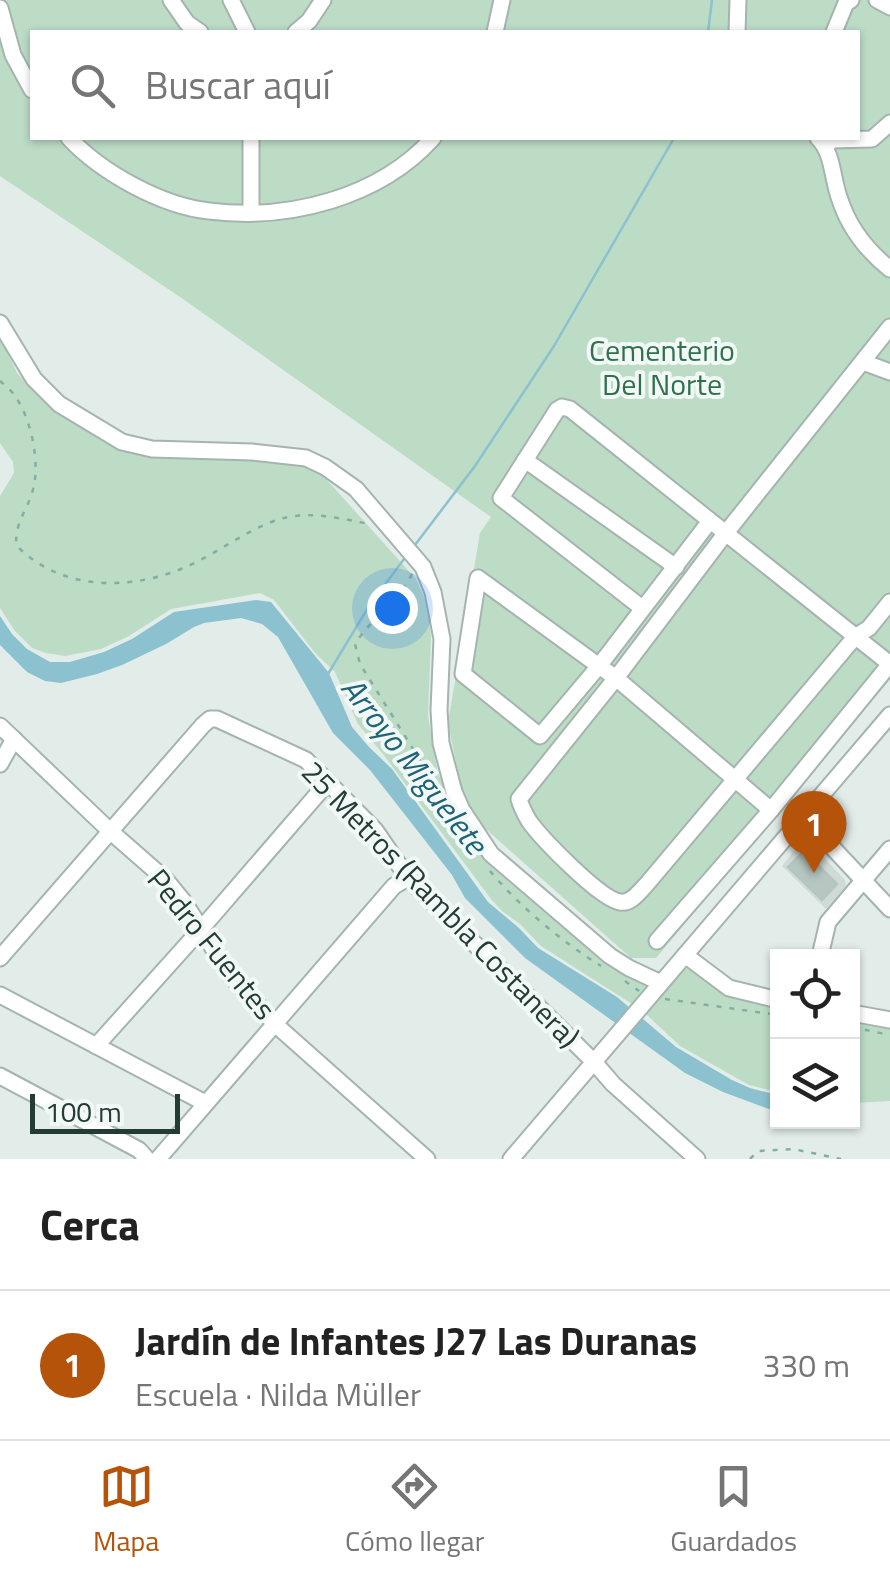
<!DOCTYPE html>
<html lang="es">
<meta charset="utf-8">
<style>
body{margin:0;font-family:"Titillium Web",sans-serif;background:#f6f6f6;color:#222}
.controls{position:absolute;right:30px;bottom:30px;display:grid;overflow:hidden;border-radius:0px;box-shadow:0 2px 8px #0004}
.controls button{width:90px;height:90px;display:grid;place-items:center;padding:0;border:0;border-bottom:2px solid #e0e0e0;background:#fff;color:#222;font:50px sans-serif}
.scale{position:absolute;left:30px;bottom:25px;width:150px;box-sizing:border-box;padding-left:10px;border:5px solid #233c36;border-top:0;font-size:28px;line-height:35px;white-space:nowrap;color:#233c36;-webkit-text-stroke:8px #f2f8f6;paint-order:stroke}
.you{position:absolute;left:392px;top:608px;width:35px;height:35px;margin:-25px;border:8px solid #fff;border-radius:50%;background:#1a73e8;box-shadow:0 0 0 15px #1a73e833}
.badge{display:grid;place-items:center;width:65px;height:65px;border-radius:50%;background:#b45309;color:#fff;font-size:32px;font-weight:700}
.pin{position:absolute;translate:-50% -82px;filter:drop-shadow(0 2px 5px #0008)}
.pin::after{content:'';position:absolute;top:52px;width:35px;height:30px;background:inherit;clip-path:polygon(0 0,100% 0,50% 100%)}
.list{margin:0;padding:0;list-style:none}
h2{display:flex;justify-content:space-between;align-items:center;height:130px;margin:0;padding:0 40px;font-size:42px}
h2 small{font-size:32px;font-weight:400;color:#767676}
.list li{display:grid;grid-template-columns:65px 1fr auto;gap:30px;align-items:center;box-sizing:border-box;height:150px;padding:0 40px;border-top:2px solid #e0e0e0}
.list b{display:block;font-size:38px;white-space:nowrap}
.list p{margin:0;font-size:32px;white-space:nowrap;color:#767676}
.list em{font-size:32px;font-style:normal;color:#767676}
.icon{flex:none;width:55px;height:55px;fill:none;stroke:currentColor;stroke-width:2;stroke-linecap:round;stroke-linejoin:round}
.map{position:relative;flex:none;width:890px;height:1159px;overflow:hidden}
.search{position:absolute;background:#fff;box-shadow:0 2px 8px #0004;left:30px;right:30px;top:30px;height:110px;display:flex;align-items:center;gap:25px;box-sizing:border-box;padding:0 35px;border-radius:0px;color:#767676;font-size:38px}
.sheet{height:280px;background:#fff}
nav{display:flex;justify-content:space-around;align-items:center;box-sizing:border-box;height:140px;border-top:2px solid #e0e0e0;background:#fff;font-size:28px;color:#767676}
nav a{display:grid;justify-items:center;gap:5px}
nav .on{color:#b45309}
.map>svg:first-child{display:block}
.built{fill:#d0dbd7}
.green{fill:#bcdcc6;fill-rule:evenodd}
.water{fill:#8cc1cf}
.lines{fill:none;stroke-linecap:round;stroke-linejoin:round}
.stream{stroke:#8cc1cf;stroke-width:2.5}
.building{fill:#b7c6c1;stroke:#b5c5bf;stroke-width:2.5}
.minor-casing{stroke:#a5b4af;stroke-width:19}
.path{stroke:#84aea3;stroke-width:2.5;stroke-dasharray:5 8;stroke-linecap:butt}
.minor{stroke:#fff;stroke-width:15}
.labels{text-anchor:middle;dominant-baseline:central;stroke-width:8;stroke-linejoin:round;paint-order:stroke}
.park-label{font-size:30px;fill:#2e714c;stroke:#f2f8f6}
.street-label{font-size:30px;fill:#233c36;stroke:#f2f8f6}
.water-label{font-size:32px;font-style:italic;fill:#1f6376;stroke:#f2f8f6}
</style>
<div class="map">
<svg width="890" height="1159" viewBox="0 0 890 1159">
<rect width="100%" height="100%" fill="#e2ece8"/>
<path class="built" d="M 802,841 L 809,842 L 845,880 L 846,886 L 826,909 L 782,866 Z"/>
<g class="green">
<path d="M 0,0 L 890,0 L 890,679 L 656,958 L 631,958 L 478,822 L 462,792 L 448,723 L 480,533 L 491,517 L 183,299 L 0,176 ZM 32,32 L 858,32 L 858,138 L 32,138 Z"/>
<path d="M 0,336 L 17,373 L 42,399 L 104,442 L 133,453 L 158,457 L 293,456 L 312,467 L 327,480 L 416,579 L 428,606 L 431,636 L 428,716 L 438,774 L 483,853 L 509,882 L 621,970 L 650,985 L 632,1004 L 541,946 L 520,924 L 502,911 L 491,899 L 383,754 L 358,724 L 335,672 L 315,653 L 274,600 L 260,593 L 171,609 L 129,636 L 101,649 L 65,656 L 46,653 L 32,648 L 15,631 L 0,608 L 0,496 L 14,473 L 13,462 L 0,443 Z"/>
<path d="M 683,968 L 692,970 L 740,999 L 777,1006 L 777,1092 L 749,1085 L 680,1046 L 646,1014 Z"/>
<path d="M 852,1019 L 890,1026 L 890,1101 L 853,1103 Z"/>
</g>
<path class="water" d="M 256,600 L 271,602 L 329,673 L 352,727 L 369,747 L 392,769 L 488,902 L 519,928 L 538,948 L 617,997 L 676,1047 L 732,1080 L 750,1088 L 777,1095 L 777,1112 L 723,1092 L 685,1073 L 525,958 L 465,898 L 452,875 L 370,770 L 333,733 L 278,637 L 262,624 L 241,618 L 204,623 L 194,627 L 166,644 L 122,665 L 97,674 L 61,683 L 45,681 L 27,672 L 0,645 L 0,616 L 12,634 L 27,649 L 50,662 L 70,662 L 104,652 L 132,639 L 174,612 Z"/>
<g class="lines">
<g class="stream">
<path d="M 708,32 L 712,0"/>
<path d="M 415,545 L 475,466 L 554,346 L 674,138"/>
<path d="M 328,674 L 369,606 L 407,555"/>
</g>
</g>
<path class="building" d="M 804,851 L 837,884 L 822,900 L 788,867 Z"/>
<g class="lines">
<g class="minor-casing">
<g id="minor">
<path d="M 171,0 L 187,23 L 200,32"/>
<path d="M 231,0 L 247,32"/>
<path d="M 877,0 L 890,7"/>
<path d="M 0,8 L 13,55 L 32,90"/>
<path d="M 296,32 L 309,21 L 323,0"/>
<path d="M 495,32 L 502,0"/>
<path d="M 737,32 L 738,0"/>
<path d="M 834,32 L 846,3 L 851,0"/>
<path d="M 69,138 C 102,173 162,206 209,211 C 288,221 379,198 433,138"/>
<path d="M 251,138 L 251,213"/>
<path d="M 818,138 C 833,153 832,177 839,197 C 848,226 866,250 890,269"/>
<path d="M 826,146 L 832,140 L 872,139 L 890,123"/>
<path d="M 0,323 L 34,379 L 59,404 L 122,442 L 152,449 L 252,452 L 306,458 L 325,467 L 356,489 L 423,567 L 433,592 L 442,639 L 439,710 L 441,743 L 454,792 L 462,810 L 491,854 L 610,956 L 629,968 L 661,983"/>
<path d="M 890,327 L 725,534 L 616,678 L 519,799 C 521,807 525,814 529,821 C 542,839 600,899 620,902 C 631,904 639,892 646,885 L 855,637 L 869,628 L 890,602"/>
<path d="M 863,362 L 890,372"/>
<path d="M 525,460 L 676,567"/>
<path d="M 710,521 L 599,666 L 540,736 L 463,674 L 478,578 L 599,666 L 616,678 L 771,810"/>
<path d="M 642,608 L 501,498 L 557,410 L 562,407 L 570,409 L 890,664"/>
<path d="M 0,726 L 110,831 L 166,880 L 184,902 L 230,975 L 276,1025 L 427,1159"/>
<path d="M 0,764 L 14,739"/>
<path d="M 803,816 L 890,909"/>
<path d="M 657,941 L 771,810 L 890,664"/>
<path d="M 685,955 L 729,988 L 778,1000"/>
<path d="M 820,956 L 828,922 L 890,849"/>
<path d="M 0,958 L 203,725 L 210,719 L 217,719 L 306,760 L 375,830 L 408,878 L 594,1062 L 613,1084 L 697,1159"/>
<path d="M 0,995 L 205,1103"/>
<path d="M 852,1013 L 890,1020"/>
<path d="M 96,1046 L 201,929 L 328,782"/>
<path d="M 0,1076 L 139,1150 L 147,1159"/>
<path d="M 158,1159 L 394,886 L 408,878"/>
<path d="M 511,1159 L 890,715"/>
</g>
</g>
<g class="path">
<path d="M 0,381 C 6,386 13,392 17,399 C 32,422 41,466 32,493 C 25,515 16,520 16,545 C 59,590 126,591 181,569 C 214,556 244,531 277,520 C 307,510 339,518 369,524"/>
<path d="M 412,574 C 399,601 371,618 355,644 L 360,664 L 440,792"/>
<path d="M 490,871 C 520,907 561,941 601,966"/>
<path d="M 625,981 L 639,991"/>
<path d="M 665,999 L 778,1015"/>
<path d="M 852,1027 L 890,1035"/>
<path d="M 750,1159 L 758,1151 L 793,1149 L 841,1159"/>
</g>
<use href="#minor" class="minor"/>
</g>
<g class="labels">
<g class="park-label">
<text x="662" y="350">Cementerio<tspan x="662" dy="34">Del Norte</tspan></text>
</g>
<g class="street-label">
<text transform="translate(441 904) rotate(46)">25 Metros (Rambla Costanera)</text>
<text transform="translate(212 944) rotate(51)">Pedro Fuentes</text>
</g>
<g class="water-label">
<text transform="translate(415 765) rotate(52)">Arroyo Miguelete</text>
</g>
</g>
</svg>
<div class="controls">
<button><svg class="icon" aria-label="locate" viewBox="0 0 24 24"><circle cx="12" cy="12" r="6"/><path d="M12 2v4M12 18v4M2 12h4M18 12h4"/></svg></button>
<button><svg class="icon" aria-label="layers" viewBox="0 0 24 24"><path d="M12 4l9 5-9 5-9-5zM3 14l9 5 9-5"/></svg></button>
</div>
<div class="scale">100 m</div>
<div class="you"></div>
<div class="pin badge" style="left:814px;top:873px">1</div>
<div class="search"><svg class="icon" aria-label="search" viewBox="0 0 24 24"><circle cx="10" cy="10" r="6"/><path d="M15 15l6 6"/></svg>Buscar aquí</div>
</div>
<section class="sheet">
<h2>Cerca<small></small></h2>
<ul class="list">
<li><span class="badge">1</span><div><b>Jardín de Infantes J27 Las Duranas</b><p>Escuela · Nilda Müller</p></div><em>330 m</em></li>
</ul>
</section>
<nav>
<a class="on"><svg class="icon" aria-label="map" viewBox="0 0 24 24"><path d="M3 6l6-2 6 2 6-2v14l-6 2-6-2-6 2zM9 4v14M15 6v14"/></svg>Mapa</a>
<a><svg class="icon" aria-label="directions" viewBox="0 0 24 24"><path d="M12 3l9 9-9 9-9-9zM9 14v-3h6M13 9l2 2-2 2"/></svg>Cómo llegar</a>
<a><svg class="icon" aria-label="saved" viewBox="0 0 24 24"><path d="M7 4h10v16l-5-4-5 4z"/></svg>Guardados</a>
</nav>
